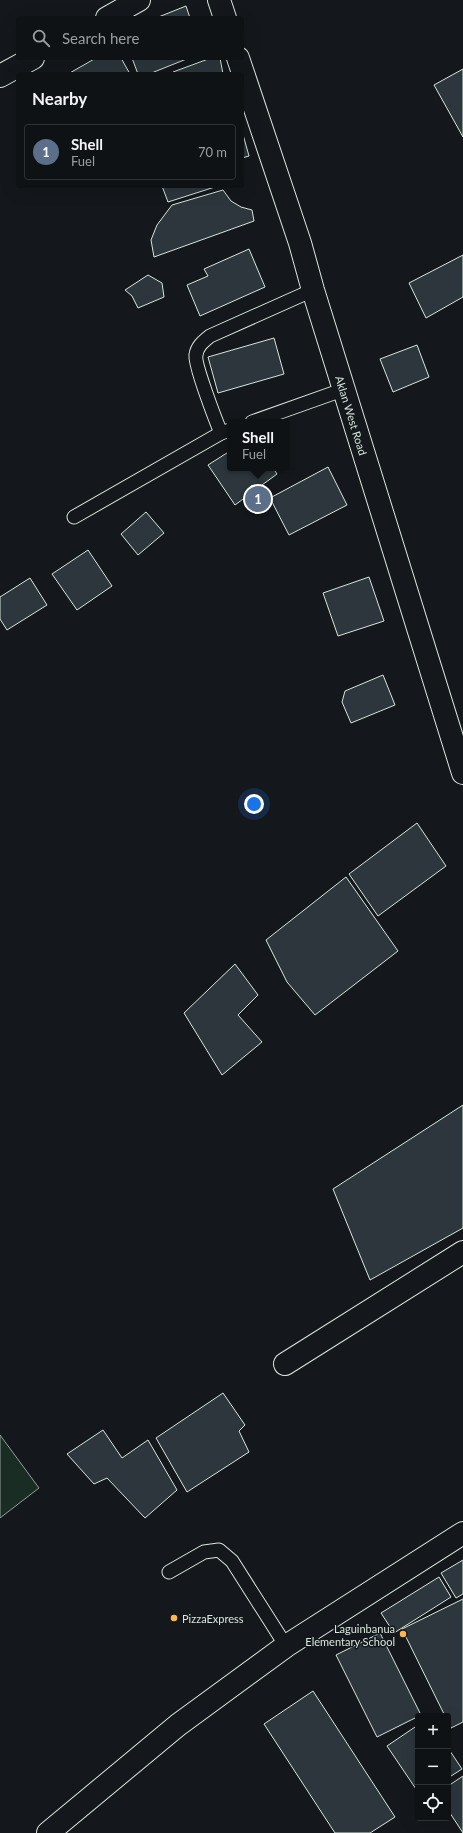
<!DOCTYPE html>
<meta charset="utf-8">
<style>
body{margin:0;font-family:Lato,sans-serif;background:#1d2022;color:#f1f3f6}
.controls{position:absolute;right:12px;bottom:12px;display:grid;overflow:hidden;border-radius:4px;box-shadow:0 4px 16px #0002}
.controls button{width:36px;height:36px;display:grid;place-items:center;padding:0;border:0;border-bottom:1px solid #2f3234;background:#0f1215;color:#f1f3f6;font:20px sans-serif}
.you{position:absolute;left:254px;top:804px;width:14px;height:14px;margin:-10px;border:3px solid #fff;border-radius:50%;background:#1a73e8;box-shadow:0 0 0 6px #1a73e833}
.badge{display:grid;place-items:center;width:26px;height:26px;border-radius:50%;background:#0b8043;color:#fff;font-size:13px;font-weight:700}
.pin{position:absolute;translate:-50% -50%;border:2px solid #fff;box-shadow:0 1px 4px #0006}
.popup{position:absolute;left:227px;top:419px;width:62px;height:52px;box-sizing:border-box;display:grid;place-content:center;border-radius:4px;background:#0f1215;filter:drop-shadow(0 1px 3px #0005);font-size:13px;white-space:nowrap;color:#9b9ea0}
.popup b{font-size:15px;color:#f1f3f6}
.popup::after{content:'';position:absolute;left:50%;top:100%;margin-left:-8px;border:8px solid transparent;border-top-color:#0f1215}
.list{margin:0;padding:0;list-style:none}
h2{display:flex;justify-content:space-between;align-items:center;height:52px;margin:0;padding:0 16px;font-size:17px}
h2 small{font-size:13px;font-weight:400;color:#9b9ea0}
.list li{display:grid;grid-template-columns:26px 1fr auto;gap:12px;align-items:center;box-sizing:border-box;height:56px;margin:0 8px 8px;padding:0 8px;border:1px solid #2f3234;border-radius:4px}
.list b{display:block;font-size:15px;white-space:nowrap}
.list p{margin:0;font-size:13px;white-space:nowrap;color:#9b9ea0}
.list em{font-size:13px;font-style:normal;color:#9b9ea0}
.icon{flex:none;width:22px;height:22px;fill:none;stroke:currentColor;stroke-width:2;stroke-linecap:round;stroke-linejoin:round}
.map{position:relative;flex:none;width:463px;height:1833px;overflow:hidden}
.search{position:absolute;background:#0f1215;box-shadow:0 4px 16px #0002;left:16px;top:16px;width:228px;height:44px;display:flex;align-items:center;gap:10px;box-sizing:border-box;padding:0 14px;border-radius:4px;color:#9b9ea0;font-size:15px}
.panel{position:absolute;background:#0f1215;box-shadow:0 4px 16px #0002;left:16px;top:72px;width:228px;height:116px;border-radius:4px}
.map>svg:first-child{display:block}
.green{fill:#1a2d24;stroke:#939e99}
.building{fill:#2c363c;stroke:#d8e6dc}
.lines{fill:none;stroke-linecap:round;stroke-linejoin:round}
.lane-casing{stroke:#d8e6dc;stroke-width:15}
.street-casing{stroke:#d8e6dc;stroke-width:24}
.primary-casing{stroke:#d8e6dc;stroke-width:24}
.lane{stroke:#14181c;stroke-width:13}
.street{stroke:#14181c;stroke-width:22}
.primary{stroke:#14181c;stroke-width:22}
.poi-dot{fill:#ffb74d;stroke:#14181c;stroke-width:1.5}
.labels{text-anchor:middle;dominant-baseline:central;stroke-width:3;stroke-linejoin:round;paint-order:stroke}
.street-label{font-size:11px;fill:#d8e6dc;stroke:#14181c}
.poi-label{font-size:11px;fill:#d8e6dc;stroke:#14181c;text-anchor:start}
</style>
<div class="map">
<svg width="463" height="1833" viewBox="0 0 463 1833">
<rect width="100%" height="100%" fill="#14181c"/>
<path class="green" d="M 0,1435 L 39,1488 L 0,1518 Z"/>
<g class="building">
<path d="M 186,6 L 190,18 L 156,18 Z"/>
<path d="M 96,58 L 121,58 L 130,74 L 68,74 Z"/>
<path d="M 132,58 L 189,58 L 149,74 L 138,74 Z"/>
<path d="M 211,58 L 220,58 L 223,74 L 172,74 L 173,72 Z"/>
<path d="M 463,69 L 463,137 L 434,85 Z"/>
<path d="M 242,131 L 249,156 L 242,158 Z"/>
<path d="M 162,186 L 218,186 L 168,202 Z"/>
<path d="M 223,190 L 231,201 L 241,207 L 252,210 L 254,221 L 154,257 L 151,240 L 157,225 L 172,205 Z"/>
<path d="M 249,249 L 265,287 L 200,316 L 187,285 L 208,276 L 204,269 Z"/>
<path d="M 463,255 L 463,297 L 426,318 L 409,283 Z"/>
<path d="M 148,275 L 162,283 L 164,297 L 138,308 L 132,296 L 125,290 Z"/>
<path d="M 274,338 L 284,374 L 218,393 L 208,357 Z"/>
<path d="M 417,345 L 429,377 L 393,392 L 380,359 Z"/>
<path d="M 230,451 L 230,468 L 273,468 L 277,474 L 235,505 L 208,465 Z"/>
<path d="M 328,467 L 347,505 L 289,535 L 270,498 Z"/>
<path d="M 146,512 L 164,533 L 138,555 L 121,534 Z"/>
<path d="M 88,550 L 112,586 L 77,610 L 52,574 Z"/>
<path d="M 369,577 L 384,621 L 338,636 L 323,593 Z"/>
<path d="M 30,578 L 47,605 L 7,630 L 0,619 L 0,597 Z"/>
<path d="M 383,675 L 395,705 L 351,723 L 342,702 L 345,691 Z"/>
<path d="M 417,823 L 446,866 L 378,916 L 349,874 Z"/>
<path d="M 346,877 L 398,951 L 315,1015 L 287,982 L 266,940 Z"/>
<path d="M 235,964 L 258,995 L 238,1015 L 262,1042 L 222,1075 L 184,1013 Z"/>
<path d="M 463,1105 L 463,1228 L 370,1280 L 333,1189 Z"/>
<path d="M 223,1393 L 245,1425 L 239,1431 L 249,1452 L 187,1492 L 156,1438 Z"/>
<path d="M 103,1430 L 122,1458 L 148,1440 L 177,1490 L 145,1518 L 107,1478 L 94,1484 L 67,1454 Z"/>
<path d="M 463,1560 L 463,1594 L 456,1598 L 441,1573 Z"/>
<path d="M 439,1577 L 451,1597 L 394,1633 L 381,1613 Z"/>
<path d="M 463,1599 L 463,1722 L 451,1728 L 448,1722 L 448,1716 L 445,1716 L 402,1629 Z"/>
<path d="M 380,1633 L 421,1715 L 377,1737 L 336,1655 Z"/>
<path d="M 313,1691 L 395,1817 L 370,1833 L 335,1833 L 264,1724 Z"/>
<path d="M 418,1725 L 418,1792 L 387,1746 Z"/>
<path d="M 448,1748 L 462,1769 L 448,1778 Z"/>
<path d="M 463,1776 L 463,1833 L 448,1810 L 448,1786 Z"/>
</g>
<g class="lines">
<g class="lane-casing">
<g id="lane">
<path d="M 252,422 L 345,389"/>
<path d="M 230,430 L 221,433 C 216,421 194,364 196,355 C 197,346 204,341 210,336 L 313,290"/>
<path d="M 74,517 L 221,433"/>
<path d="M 169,1572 L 204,1552 L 219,1550 L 232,1561 L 286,1646"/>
</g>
</g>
<g class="street-casing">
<g id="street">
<path d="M 107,18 L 139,0"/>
<path d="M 0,76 L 33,58"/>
<path d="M 285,1364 L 463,1252"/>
<path d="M 48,1833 L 178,1725 L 286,1646 L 463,1533"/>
</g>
</g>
<g class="primary-casing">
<g id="primary">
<path d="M 219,0 L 225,18"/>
<path id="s1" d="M 238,58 L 300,243 L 313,290 L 463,773"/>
</g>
</g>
<use href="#lane" class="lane"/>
<use href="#street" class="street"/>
<use href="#primary" class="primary"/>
</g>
<g class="poi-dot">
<circle cx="174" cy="1618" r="4"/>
<circle cx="403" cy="1634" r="4"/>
</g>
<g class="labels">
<g class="street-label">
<text stroke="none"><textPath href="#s1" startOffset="375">Aklan West Road</textPath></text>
</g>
<g class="poi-label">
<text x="182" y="1618">PizzaExpress</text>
<text x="395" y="1628" text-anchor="end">Laguinbanua<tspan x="395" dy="13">Elementary School</tspan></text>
</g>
</g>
</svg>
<div class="controls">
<button>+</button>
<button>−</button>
<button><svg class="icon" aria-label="locate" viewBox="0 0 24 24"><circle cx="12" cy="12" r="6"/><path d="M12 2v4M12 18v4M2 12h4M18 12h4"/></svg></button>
</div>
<div class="you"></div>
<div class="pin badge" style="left:258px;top:499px;background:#5c6f8a">1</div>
<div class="popup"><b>Shell</b>Fuel</div>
<div class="search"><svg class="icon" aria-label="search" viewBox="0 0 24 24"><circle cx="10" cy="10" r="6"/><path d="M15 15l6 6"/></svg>Search here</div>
<section class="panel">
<h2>Nearby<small></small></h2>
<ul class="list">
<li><span class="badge" style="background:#5c6f8a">1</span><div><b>Shell</b><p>Fuel</p></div><em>70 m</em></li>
</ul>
</section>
</div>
